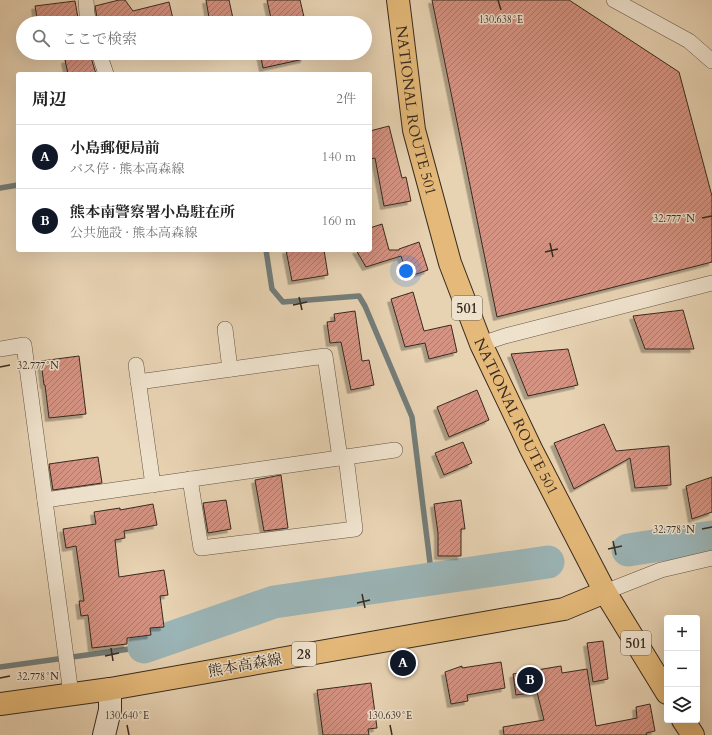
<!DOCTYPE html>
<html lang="ja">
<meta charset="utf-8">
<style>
body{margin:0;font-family:Cardo,"Noto Serif JP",serif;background:#f6f6f6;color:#222}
.controls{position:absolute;right:12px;bottom:12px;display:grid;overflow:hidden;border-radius:4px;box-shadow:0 4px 16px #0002}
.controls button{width:36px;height:36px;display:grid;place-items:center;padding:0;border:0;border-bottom:1px solid #e0e0e0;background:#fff;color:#222;font:20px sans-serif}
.you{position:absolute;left:406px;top:271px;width:14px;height:14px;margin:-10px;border:3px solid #fff;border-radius:50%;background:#1a73e8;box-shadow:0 0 0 6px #1a73e833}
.badge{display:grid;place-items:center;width:26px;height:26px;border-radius:50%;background:#111827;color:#fff;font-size:13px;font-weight:700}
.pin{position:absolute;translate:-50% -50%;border:2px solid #fff;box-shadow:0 1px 4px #0006}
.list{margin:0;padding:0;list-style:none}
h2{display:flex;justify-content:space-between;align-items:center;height:52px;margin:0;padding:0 16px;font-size:17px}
h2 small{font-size:13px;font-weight:400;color:#767676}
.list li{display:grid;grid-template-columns:26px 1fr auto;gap:12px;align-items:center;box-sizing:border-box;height:64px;padding:0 16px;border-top:1px solid #e0e0e0}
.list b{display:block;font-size:15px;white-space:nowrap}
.list p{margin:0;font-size:13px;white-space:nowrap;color:#767676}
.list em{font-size:13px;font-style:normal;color:#767676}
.icon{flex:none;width:22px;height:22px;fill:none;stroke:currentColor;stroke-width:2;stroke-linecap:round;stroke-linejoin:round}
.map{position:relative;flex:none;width:712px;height:735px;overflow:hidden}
.search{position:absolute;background:#fff;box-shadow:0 4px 16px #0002;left:16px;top:16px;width:356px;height:44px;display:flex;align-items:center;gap:10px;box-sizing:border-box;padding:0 14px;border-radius:22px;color:#767676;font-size:15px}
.panel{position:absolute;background:#fff;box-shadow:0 4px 16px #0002;left:16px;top:72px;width:356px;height:180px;border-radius:4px}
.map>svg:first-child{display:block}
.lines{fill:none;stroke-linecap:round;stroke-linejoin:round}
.stream{stroke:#737d7a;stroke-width:5.5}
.river{stroke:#9bb5b7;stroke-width:33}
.building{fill:url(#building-hatch);stroke:#372a1f;filter:url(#shadow)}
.street-casing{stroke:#635444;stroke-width:16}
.secondary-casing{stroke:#372a1f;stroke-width:24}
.primary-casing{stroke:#372a1f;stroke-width:24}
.highway-casing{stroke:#372a1f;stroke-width:24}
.street{stroke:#efe2cd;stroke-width:15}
.secondary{stroke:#efe2cd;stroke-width:22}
.primary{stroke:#e4b979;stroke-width:22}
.highway{stroke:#e4b979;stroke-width:22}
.ticks{fill:none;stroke:#372a1f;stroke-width:1.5}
.labels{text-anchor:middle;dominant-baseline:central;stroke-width:3;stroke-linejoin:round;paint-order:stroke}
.shield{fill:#efe2cd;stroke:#6e6153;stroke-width:1}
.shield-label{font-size:14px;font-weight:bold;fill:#372a1f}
.street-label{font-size:15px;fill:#372a1f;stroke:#efe2cd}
.ticks-label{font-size:10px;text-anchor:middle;fill:#372a1f;stroke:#efe2cd;stroke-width:3;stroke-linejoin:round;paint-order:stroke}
</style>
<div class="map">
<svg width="712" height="735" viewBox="0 0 712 735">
<defs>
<pattern id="building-hatch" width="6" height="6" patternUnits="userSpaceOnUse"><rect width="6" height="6" fill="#d59383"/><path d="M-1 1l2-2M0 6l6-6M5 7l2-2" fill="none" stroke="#ae786b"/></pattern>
<filter id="shadow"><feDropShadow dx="-3.5" dy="3.5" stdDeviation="0" flood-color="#0004"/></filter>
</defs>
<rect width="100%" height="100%" fill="#e7d2b2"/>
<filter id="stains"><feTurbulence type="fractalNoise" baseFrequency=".005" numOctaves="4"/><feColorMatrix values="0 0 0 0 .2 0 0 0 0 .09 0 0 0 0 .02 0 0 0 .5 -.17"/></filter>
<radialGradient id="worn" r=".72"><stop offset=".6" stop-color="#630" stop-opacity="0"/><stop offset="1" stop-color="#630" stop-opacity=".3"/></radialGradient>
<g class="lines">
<g class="stream">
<path d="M 0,188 L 18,185"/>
<path d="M 266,250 L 272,289 L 283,302 L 359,296 L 365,306 L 412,417 L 432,579"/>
<path d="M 0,667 L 144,647"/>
</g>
<g class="river">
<path d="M 628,550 L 712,537"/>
<path d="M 144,647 L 274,602 L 548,562"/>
</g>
</g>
<g class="building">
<path d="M 119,0 L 125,0 L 133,11 L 169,2 L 174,23 L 98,23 L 95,6 Z"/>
<path d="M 206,0 L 229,0 L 234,23 L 210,23 Z"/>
<path d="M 267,0 L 300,0 L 304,17 L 272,23 Z"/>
<path d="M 432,0 L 569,0 L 679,72 L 712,196 L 712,262 L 497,317 Z"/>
<path d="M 75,1 L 78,18 L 65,20 L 64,23 L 38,23 L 35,6 Z"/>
<path d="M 260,53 L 304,53 L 304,59 L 263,68 Z"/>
<path d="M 90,54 L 96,74 L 68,74 L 65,60 Z"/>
<path d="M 389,126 L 402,178 L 406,177 L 411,201 L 384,206 L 375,158 L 370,159 L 370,131 Z"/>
<path d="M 382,224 L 389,250 L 399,250 L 399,249 L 419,242 L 428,270 L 408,277 L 401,256 L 366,267 L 356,250 L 370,250 L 370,228 Z"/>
<path d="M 286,250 L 324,250 L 328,275 L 292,281 Z"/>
<path d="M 413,292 L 424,331 L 451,325 L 457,352 L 429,359 L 425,343 L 405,347 L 391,299 Z"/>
<path d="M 683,310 L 694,349 L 645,349 L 633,316 Z"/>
<path d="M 355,311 L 362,361 L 369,360 L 374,385 L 351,390 L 341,342 L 330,343 L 327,322 L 335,321 L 334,314 Z"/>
<path d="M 568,349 L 578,385 L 528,396 L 511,354 Z"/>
<path d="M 79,356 L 86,414 L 49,418 L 45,385 L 44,385 L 41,361 Z"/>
<path d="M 477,390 L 489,420 L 449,437 L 437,407 Z"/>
<path d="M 604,424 L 616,451 L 669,446 L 671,485 L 635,488 L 630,458 L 574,489 L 554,443 Z"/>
<path d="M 463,442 L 472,463 L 444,475 L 435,453 Z"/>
<path d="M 98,457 L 102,483 L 53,490 L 49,464 Z"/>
<path d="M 281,475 L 288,528 L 264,531 L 255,480 Z"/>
<path d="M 712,477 L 712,512 L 692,519 L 686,486 Z"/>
<path d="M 226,500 L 231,529 L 208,533 L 203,503 Z"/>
<path d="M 461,500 L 465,529 L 461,529 L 461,556 L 438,556 L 438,533 L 434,504 Z"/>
<path d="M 153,504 L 157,525 L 124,531 L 125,538 L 115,540 L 119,577 L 164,570 L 168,595 L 160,596 L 164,627 L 150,628 L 151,635 L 127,638 L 127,644 L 92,648 L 88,615 L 81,616 L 79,601 L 84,601 L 76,546 L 66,548 L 63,529 L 96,524 L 94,512 L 120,508 L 120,510 Z"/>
<path d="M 603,641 L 608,679 L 593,682 L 587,643 Z"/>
<path d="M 501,662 L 505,688 L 467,695 L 468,701 L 451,704 L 445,672 L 462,666 L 462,668 Z"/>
<path d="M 561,666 L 562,673 L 587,669 L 596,726 L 637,718 L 636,707 L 650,704 L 655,731 L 646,733 L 647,735 L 504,735 L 503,727 L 544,720 L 537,692 L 516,695 L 513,674 Z"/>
<path d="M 371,683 L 377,728 L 368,729 L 369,735 L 323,735 L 317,690 Z"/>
</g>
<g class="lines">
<g class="street-casing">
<g id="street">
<path d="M 86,0 L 87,14 L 89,23"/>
<path d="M 614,0 L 689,41 L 712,61"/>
<path d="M 99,53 L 106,74"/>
<path d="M 225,329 L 230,369"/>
<path d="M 481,344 L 505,336 L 712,283"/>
<path d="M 0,349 L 24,345 L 71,694"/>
<path d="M 136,365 L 153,485"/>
<path d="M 138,382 L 325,356 L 340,458"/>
<path d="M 190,479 L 201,548 L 355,529 L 346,457"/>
<path d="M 45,500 L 395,450"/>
<path d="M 605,592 L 661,570 L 712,558"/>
</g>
</g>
<g class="secondary-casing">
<path id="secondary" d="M 104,735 L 110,710 L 110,689"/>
</g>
<g class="primary-casing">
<path id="primary" d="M 0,704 L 110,689 L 564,609 L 605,592"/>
</g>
<g class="highway-casing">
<g id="highway">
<path id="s1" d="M 398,0 L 414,130 L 450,263 L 481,344 L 531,449 L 605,592 L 667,693"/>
<path d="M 683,720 L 693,735"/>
</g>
</g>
<use href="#street" class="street"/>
<use href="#secondary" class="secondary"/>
<use href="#primary" class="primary"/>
<use href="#highway" class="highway"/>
</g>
<path class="ticks" d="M 498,0 L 501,10M 702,218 L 712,216M 550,243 L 553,257M 545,252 L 558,249M 299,297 L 302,310M 293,305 L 307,302M 0,367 L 10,365M 702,529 L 712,527M 613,541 L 616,555M 608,549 L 622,546M 362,594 L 365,608M 357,603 L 370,600M 111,648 L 113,661M 105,656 L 119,653M 0,678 L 10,676M 127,725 L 129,735M 390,725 L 392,735"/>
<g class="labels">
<g class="shield">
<rect x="452" y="296" width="30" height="24" rx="3"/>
<rect x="621" y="631" width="30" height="24" rx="3"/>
<rect x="292" y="642" width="24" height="24" rx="3"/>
</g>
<g class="shield-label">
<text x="467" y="308">501</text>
<text x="636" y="643">501</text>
<text x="304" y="654">28</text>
</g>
<g class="street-label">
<text stroke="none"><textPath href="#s1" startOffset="112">NATIONAL ROUTE 501</textPath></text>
<text stroke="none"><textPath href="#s1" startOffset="436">NATIONAL ROUTE 501</textPath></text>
<text transform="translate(245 665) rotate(-10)">熊本高森線</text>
</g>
</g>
<g class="ticks-label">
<text x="501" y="23">130.638°E</text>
<text x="674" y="222">32.777°N</text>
<text x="38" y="369">32.777°N</text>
<text x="674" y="533">32.778°N</text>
<text x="38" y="680">32.778°N</text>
<text x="127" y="719">130.640°E</text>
<text x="390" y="719">130.639°E</text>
</g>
<rect width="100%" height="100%" filter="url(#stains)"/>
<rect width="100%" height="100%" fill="url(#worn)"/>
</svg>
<div class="controls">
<button>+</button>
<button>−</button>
<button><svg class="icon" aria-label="layers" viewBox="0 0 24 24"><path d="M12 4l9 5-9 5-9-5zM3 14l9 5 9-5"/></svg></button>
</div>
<div class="you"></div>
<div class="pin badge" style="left:403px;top:663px">A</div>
<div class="pin badge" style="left:530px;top:680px">B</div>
<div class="search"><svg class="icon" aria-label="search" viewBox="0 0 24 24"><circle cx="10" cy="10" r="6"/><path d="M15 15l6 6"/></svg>ここで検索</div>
<section class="panel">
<h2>周辺<small>2件</small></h2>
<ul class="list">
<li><span class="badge">A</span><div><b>小島郵便局前</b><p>バス停 · 熊本高森線</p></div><em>140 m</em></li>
<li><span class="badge">B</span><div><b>熊本南警察署小島駐在所</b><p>公共施設 · 熊本高森線</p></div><em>160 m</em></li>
</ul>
</section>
</div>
